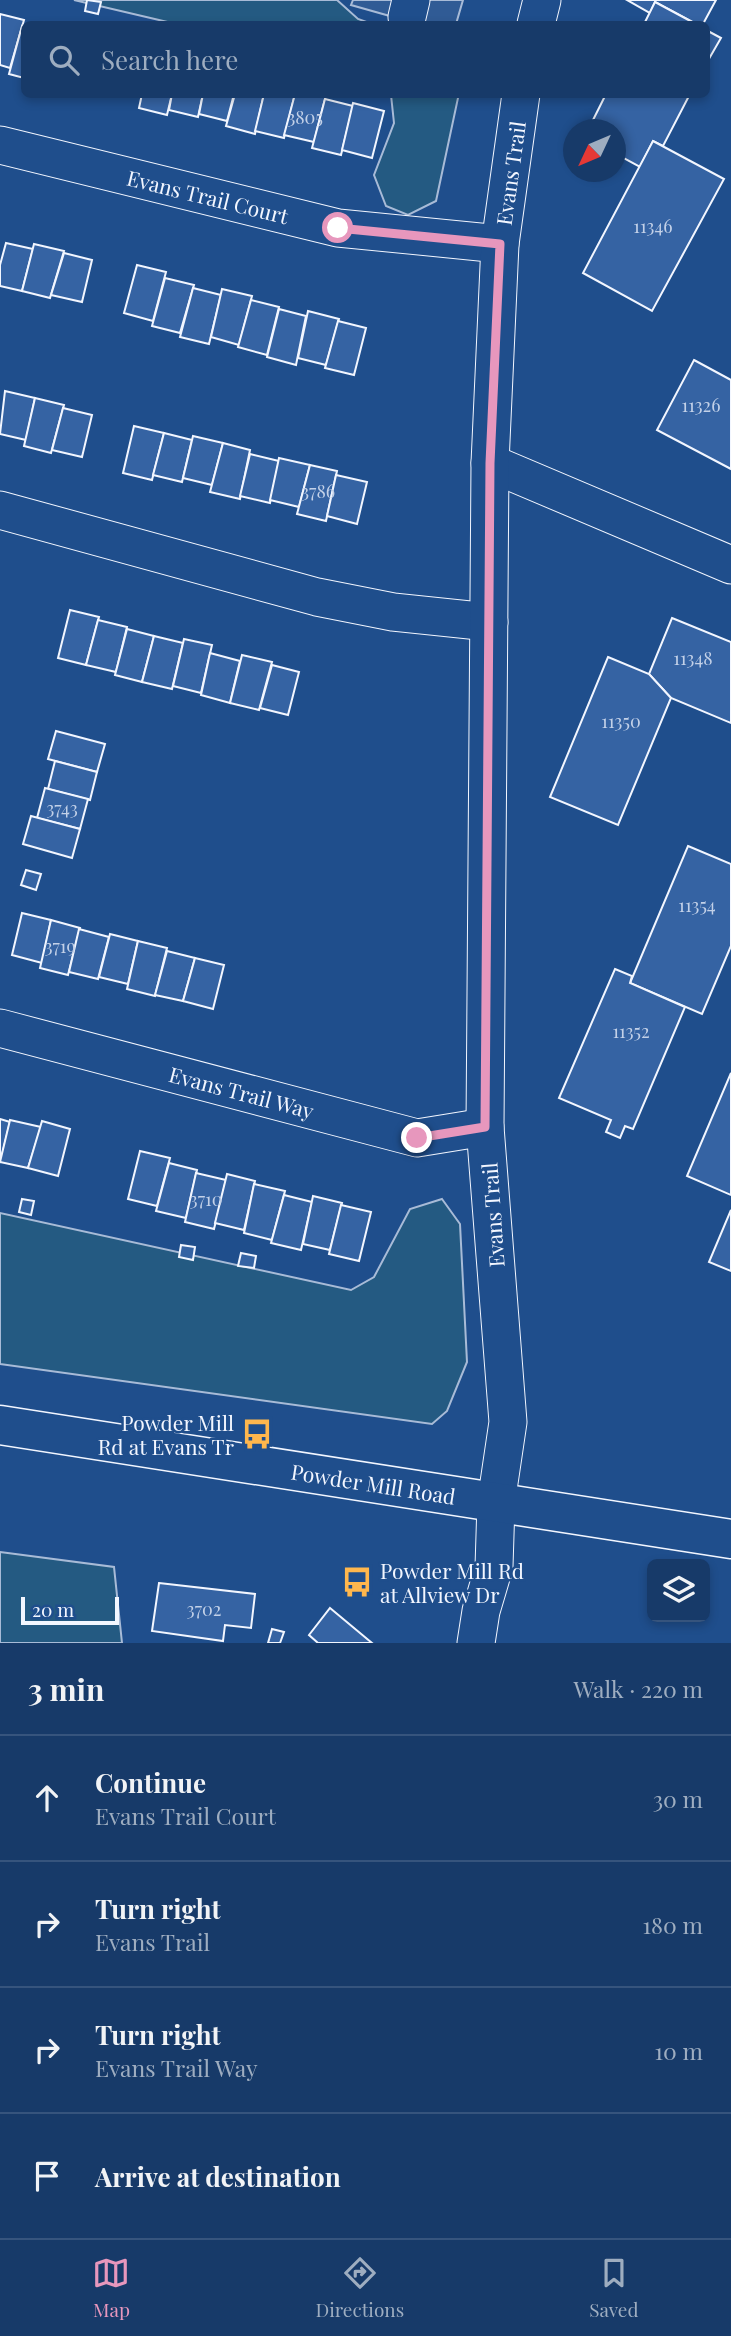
<!DOCTYPE html>
<meta charset="utf-8">
<style>
body{margin:0;font-family:"Playfair Display",serif;background:#244571;color:#f1f3f6}
.controls{position:absolute;right:21px;bottom:21px;display:grid;overflow:hidden;border-radius:10px;box-shadow:0 4px 10px #0003}
.controls button{width:63px;height:63px;display:grid;place-items:center;padding:0;border:0;border-bottom:2px solid #36547d;background:#173a69;color:#f1f3f6;font:35px sans-serif}
.compass{position:absolute;left:563px;top:119px;width:63px;height:63px;border-radius:50%;background:#173a69;box-shadow:0 4px 10px #0003;rotate:226deg}
.scale{position:absolute;left:21px;bottom:18px;width:98px;box-sizing:border-box;padding-left:7px;border:4px solid #f2f6ff;border-top:0;font-size:19px;line-height:24px;white-space:nowrap;color:#f2f6ff;-webkit-text-stroke:5px #1f4e8c;paint-order:stroke}
.stop{position:absolute;width:21px;height:21px;margin:-16px;border:5px solid #e797bd;border-radius:50%;background:#fff}
.stop.end{background:#e797bd;border-color:#fff;box-shadow:0 2px 7px #0008}
.list{margin:0;padding:0;list-style:none}
h2{display:flex;justify-content:space-between;align-items:center;height:91px;margin:0;padding:0 28px;font-size:30px}
h2 small{font-size:23px;font-weight:400;color:#9eadc0}
.list li{display:grid;grid-template-columns:46px 1fr auto;gap:21px;align-items:center;box-sizing:border-box;height:126px;padding:0 28px;border-top:2px solid #36547d}
.list b{display:block;font-size:26px;white-space:nowrap}
.list p{margin:0;font-size:23px;white-space:nowrap;color:#9eadc0}
.list em{font-size:23px;font-style:normal;color:#9eadc0}
.icon{flex:none;width:38px;height:38px;fill:none;stroke:currentColor;stroke-width:2;stroke-linecap:round;stroke-linejoin:round}
.map{position:relative;flex:none;width:731px;height:1643px;overflow:hidden}
.search{position:absolute;background:#173a69;box-shadow:0 4px 10px #0003;left:21px;right:21px;top:21px;height:77px;display:flex;align-items:center;gap:18px;box-sizing:border-box;padding:0 24px;border-radius:10px;color:#9eadc0;font-size:26px}
.sheet{height:595px;background:#173a69}
nav{display:flex;justify-content:space-around;align-items:center;box-sizing:border-box;height:98px;border-top:2px solid #36547d;background:#173a69;font-size:19px;color:#9eadc0}
nav a{display:grid;justify-items:center;gap:4px}
nav .on{color:#e797bd}
.map>svg:first-child{display:block}
.green{fill:#245a82;stroke:#a8bbd7;stroke-width:2}
.parking{fill:#305b95;stroke:#a8bbd7;stroke-width:2}
.building{fill:#3563a3;stroke:#f2f6ff;stroke-width:2}
.lines{fill:none;stroke-linecap:round;stroke-linejoin:round}
.minor-casing{stroke:#f2f6ff;stroke-width:39}
.major-casing{stroke:#f2f6ff;stroke-width:41}
.minor{stroke:#1f4e8c;stroke-width:37}
.major{stroke:#1f4e8c;stroke-width:38}
.route{stroke:#e797bd;stroke-width:9}
.labels{text-anchor:middle;dominant-baseline:central;stroke-width:5;stroke-linejoin:round;paint-order:stroke}
.number-label{font-size:18px;fill:#c3d1e8}
.street-label{font-size:21px;fill:#f2f6ff;stroke:#1f4e8c}
.poi-label{font-size:21px;fill:#f2f6ff;stroke:#1f4e8c;text-anchor:end}
</style>
<div class="map">
<svg width="731" height="1643" viewBox="0 0 731 1643">
<rect width="100%" height="100%" fill="#1f4e8c"/>
<g class="green">
<path d="M 74,0 L 337,0 L 358,19 L 372,24 L 176,24 Z"/>
<path d="M 391,95 L 456,95 L 458,98 L 436,201 L 408,215 L 386,206 L 374,175 L 394,123 Z"/>
<path d="M 442,1199 L 460,1224 L 467,1362 L 447,1411 L 432,1424 L 0,1364 L 0,1213 L 351,1290 L 374,1277 L 410,1209 Z"/>
<path d="M 0,1552 L 114,1567 L 122,1643 L 0,1643 Z"/>
</g>
<path class="parking" d="M 353,0 L 463,0 L 456,24 L 418,24 L 351,5 Z"/>
<g class="building">
<path d="M 87,0 L 101,2 L 98,14 L 85,11 Z"/>
<path d="M 627,0 L 716,0 L 703,24 L 696,24 L 655,2 L 650,13 Z"/>
<path d="M 655,2 L 696,24 L 644,24 Z"/>
<path d="M 0,14 L 24,20 L 10,68 L 0,65 Z"/>
<path d="M 22,26 L 24,27 L 24,78 L 9,74 Z"/>
<path d="M 706,30 L 721,38 L 706,64 Z"/>
<path d="M 142,94 L 172,94 L 167,115 L 139,108 Z"/>
<path d="M 172,94 L 203,94 L 198,117 L 169,110 Z"/>
<path d="M 203,94 L 234,94 L 227,121 L 199,114 Z"/>
<path d="M 235,94 L 264,94 L 255,134 L 226,126 Z"/>
<path d="M 264,94 L 295,94 L 284,138 L 255,131 Z"/>
<path d="M 295,94 L 326,95 L 314,142 L 284,135 Z"/>
<path d="M 606,94 L 690,94 L 663,146 L 653,141 L 640,167 L 616,154 L 616,130 L 588,130 Z"/>
<path d="M 325,99 L 353,106 L 341,155 L 312,148 Z"/>
<path d="M 353,103 L 384,111 L 372,158 L 342,150 Z"/>
<path d="M 653,141 L 724,179 L 652,311 L 583,273 Z"/>
<path d="M 6,243 L 33,249 L 22,291 L 0,286 L 0,265 Z"/>
<path d="M 34,244 L 64,251 L 50,298 L 22,291 Z"/>
<path d="M 64,253 L 92,260 L 82,302 L 51,295 Z"/>
<path d="M 137,265 L 166,272 L 153,321 L 124,313 Z"/>
<path d="M 165,278 L 194,285 L 180,333 L 152,326 Z"/>
<path d="M 193,288 L 221,295 L 209,344 L 180,337 Z"/>
<path d="M 222,289 L 252,296 L 239,345 L 211,337 Z"/>
<path d="M 251,300 L 279,307 L 267,355 L 238,347 Z"/>
<path d="M 279,309 L 306,316 L 296,365 L 267,357 Z"/>
<path d="M 308,311 L 339,319 L 326,365 L 298,358 Z"/>
<path d="M 338,321 L 366,328 L 354,375 L 325,368 Z"/>
<path d="M 694,360 L 731,380 L 731,469 L 657,430 Z"/>
<path d="M 5,391 L 35,398 L 26,440 L 0,434 Z"/>
<path d="M 35,398 L 64,405 L 51,453 L 24,446 Z"/>
<path d="M 63,408 L 92,415 L 82,457 L 52,450 Z"/>
<path d="M 134,426 L 164,433 L 152,480 L 123,473 Z"/>
<path d="M 164,433 L 192,440 L 182,482 L 153,475 Z"/>
<path d="M 193,436 L 223,443 L 212,485 L 183,478 Z"/>
<path d="M 223,443 L 250,450 L 240,499 L 210,492 Z"/>
<path d="M 250,454 L 279,461 L 270,503 L 240,496 Z"/>
<path d="M 279,458 L 310,465 L 299,507 L 270,500 Z"/>
<path d="M 310,465 L 337,471 L 326,521 L 297,514 Z"/>
<path d="M 336,475 L 367,482 L 357,524 L 327,516 Z"/>
<path d="M 70,610 L 99,617 L 86,665 L 58,658 Z"/>
<path d="M 672,618 L 731,642 L 731,723 L 671,698 L 649,674 Z"/>
<path d="M 98,620 L 127,627 L 116,672 L 86,665 Z"/>
<path d="M 127,629 L 154,636 L 142,682 L 115,675 Z"/>
<path d="M 154,636 L 183,643 L 172,689 L 142,682 Z"/>
<path d="M 184,639 L 212,645 L 201,693 L 173,686 Z"/>
<path d="M 210,653 L 240,661 L 230,703 L 201,695 Z"/>
<path d="M 242,655 L 272,662 L 259,710 L 230,703 Z"/>
<path d="M 608,657 L 649,674 L 671,698 L 618,825 L 550,797 Z"/>
<path d="M 272,665 L 299,672 L 288,715 L 260,708 Z"/>
<path d="M 56,731 L 105,744 L 97,772 L 48,759 Z"/>
<path d="M 55,761 L 97,772 L 90,800 L 48,789 Z"/>
<path d="M 45,788 L 88,799 L 80,829 L 37,818 Z"/>
<path d="M 31,816 L 80,829 L 72,858 L 23,844 Z"/>
<path d="M 688,846 L 731,864 L 731,946 L 702,1014 L 630,983 Z"/>
<path d="M 26,870 L 41,874 L 36,890 L 21,885 Z"/>
<path d="M 22,913 L 51,920 L 42,963 L 12,955 Z"/>
<path d="M 51,920 L 80,928 L 68,975 L 40,968 Z"/>
<path d="M 79,929 L 109,937 L 98,979 L 69,972 Z"/>
<path d="M 110,934 L 138,941 L 128,984 L 99,977 Z"/>
<path d="M 138,941 L 167,948 L 155,996 L 127,989 Z"/>
<path d="M 167,951 L 195,958 L 183,1001 L 155,995 Z"/>
<path d="M 195,958 L 224,965 L 213,1009 L 183,1001 Z"/>
<path d="M 615,969 L 632,976 L 630,983 L 685,1007 L 633,1129 L 625,1126 L 620,1138 L 606,1132 L 611,1120 L 559,1098 Z"/>
<path d="M 731,1073 L 731,1195 L 687,1176 Z"/>
<path d="M 0,1119 L 10,1122 L 0,1163 Z"/>
<path d="M 10,1120 L 41,1127 L 28,1168 L 0,1162 Z"/>
<path d="M 42,1121 L 70,1129 L 58,1176 L 28,1168 Z"/>
<path d="M 140,1151 L 170,1158 L 157,1206 L 128,1199 Z"/>
<path d="M 169,1163 L 197,1170 L 186,1218 L 156,1211 Z"/>
<path d="M 196,1173 L 226,1180 L 214,1229 L 185,1222 Z"/>
<path d="M 227,1174 L 255,1181 L 244,1230 L 215,1223 Z"/>
<path d="M 254,1184 L 285,1191 L 272,1240 L 244,1233 Z"/>
<path d="M 284,1195 L 312,1202 L 301,1250 L 271,1243 Z"/>
<path d="M 313,1196 L 342,1203 L 330,1250 L 303,1244 Z"/>
<path d="M 22,1199 L 34,1201 L 31,1215 L 19,1212 Z"/>
<path d="M 341,1205 L 371,1212 L 359,1261 L 329,1254 Z"/>
<path d="M 731,1210 L 731,1271 L 709,1262 Z"/>
<path d="M 181,1245 L 195,1247 L 193,1260 L 179,1257 Z"/>
<path d="M 241,1253 L 256,1256 L 254,1268 L 238,1266 Z"/>
<path d="M 159,1583 L 255,1594 L 251,1628 L 225,1625 L 223,1641 L 152,1631 Z"/>
<path d="M 330,1608 L 372,1643 L 318,1643 L 309,1635 Z"/>
<path d="M 272,1629 L 284,1632 L 280,1643 L 268,1643 Z"/>
</g>
<g class="lines">
<g class="minor-casing">
<g id="minor">
<path d="M 407,17 L 411,0"/>
<path d="M 536,24 L 542,0"/>
<path id="s1" d="M 0,145 L 338,228 L 500,244"/>
<path d="M 490,463 L 731,565"/>
<path d="M 0,510 L 317,597 L 393,612 L 489,622"/>
<path id="s2" d="M 0,1028 L 417,1138 L 485,1127"/>
<path id="s3" d="M 476,1643 L 481,1611 L 494,1567 L 496,1503 L 508,1422 L 485,1127 L 490,463 L 500,244 L 521,94"/>
</g>
</g>
<g class="major-casing">
<g id="major">
<path id="s4" d="M 0,1425 L 731,1539"/>
</g>
</g>
<use href="#minor" class="minor"/>
<use href="#major" class="major"/>
</g>
<g class="lines">
<path class="route" d="M 338,228 L 500,244 L 490,463 L 485,1127 L 417,1138"/>
</g>
<defs>
<g id="bus-bare" transform="scale(2.415)"><path d="M-5-6H5V4H4V6H2V4H-2V6H-4V4H-5ZM-3.5-4V0h7V-4ZM-3.5 1.2v1.5H-2V1.2ZM2 1.2v1.5H3.5V1.2Z" fill="#ffb74d" stroke="#1f4e8c" stroke-width="2.5" paint-order="stroke"/></g>
</defs>
<g fill-rule="evenodd">
<use href="#bus-bare" x="257" y="1434"/>
<use href="#bus-bare" x="357" y="1582"/>
</g>
<g class="labels">
<g class="number-label">
<text x="305" y="117">3805</text>
<text x="653" y="226">11346</text>
<text x="701" y="405">11326</text>
<text x="318" y="491">3786</text>
<text x="693" y="658">11348</text>
<text x="621" y="721">11350</text>
<text x="62" y="808">3743</text>
<text x="697" y="905">11354</text>
<text x="60" y="946">3719</text>
<text x="631" y="1031">11352</text>
<text x="206" y="1199">3710</text>
<text x="204" y="1609">3702</text>
</g>
<g class="street-label">
<text stroke="none"><textPath href="#s3" startOffset="1475">Evans Trail</textPath></text>
<text stroke="none"><textPath href="#s1" startOffset="214">Evans Trail Court</textPath></text>
<text stroke="none"><textPath href="#s2" startOffset="250">Evans Trail Way</textPath></text>
<text transform="translate(492 1215) rotate(-94)">Evans Trail</text>
<text stroke="none"><textPath href="#s4" startOffset="378">Powder Mill Road</textPath></text>
</g>
<g class="poi-label">
<text x="234" y="1422">Powder Mill<tspan x="234" dy="24">Rd at Evans Tr</tspan></text>
<text x="380" y="1570" text-anchor="start">Powder Mill Rd<tspan x="380" dy="24">at Allview Dr</tspan></text>
</g>
</g>
</svg>
<div class="controls">
<button><svg class="icon" aria-label="layers" viewBox="0 0 24 24"><path d="M12 4l9 5-9 5-9-5zM3 14l9 5 9-5"/></svg></button>
</div>
<svg class="compass" viewBox="-18 -18 36 36"><path d="M0-13l5 13h-10z" fill="#e53935"/><path d="M0 13l5-13h-10z" fill="#9eadc0"/></svg>
<div class="scale">20 m</div>
<div class="stop" style="left:338px;top:228px"></div>
<div class="stop end" style="left:417px;top:1138px"></div>
<div class="search"><svg class="icon" aria-label="search" viewBox="0 0 24 24"><circle cx="10" cy="10" r="6"/><path d="M15 15l6 6"/></svg>Search here</div>
</div>
<section class="sheet">
<h2>3 min<small>Walk · 220 m</small></h2>
<ul class="list">
<li><svg class="icon" aria-label="ahead" viewBox="0 0 24 24"><path d="M12 20V5M6 11l6-6 6 6"/></svg><div><b>Continue</b><p>Evans Trail Court</p></div><em>30 m</em></li>
<li><svg class="icon" aria-label="right" viewBox="0 0 24 24"><path d="M7 20v-9h11M14 6l5 5-5 5"/></svg><div><b>Turn right</b><p>Evans Trail</p></div><em>180 m</em></li>
<li><svg class="icon" aria-label="right" viewBox="0 0 24 24"><path d="M7 20v-9h11M14 6l5 5-5 5"/></svg><div><b>Turn right</b><p>Evans Trail Way</p></div><em>10 m</em></li>
<li><svg class="icon" aria-label="arrive" viewBox="0 0 24 24"><path d="M6 21V4h12l-3 4 3 4H6"/></svg><div><b>Arrive at destination</b></div></li>
</ul>
</section>
<nav>
<a class="on"><svg class="icon" aria-label="map" viewBox="0 0 24 24"><path d="M3 6l6-2 6 2 6-2v14l-6 2-6-2-6 2zM9 4v14M15 6v14"/></svg>Map</a>
<a><svg class="icon" aria-label="directions" viewBox="0 0 24 24"><path d="M12 3l9 9-9 9-9-9zM9 14v-3h6M13 9l2 2-2 2"/></svg>Directions</a>
<a><svg class="icon" aria-label="saved" viewBox="0 0 24 24"><path d="M7 4h10v16l-5-4-5 4z"/></svg>Saved</a>
</nav>
